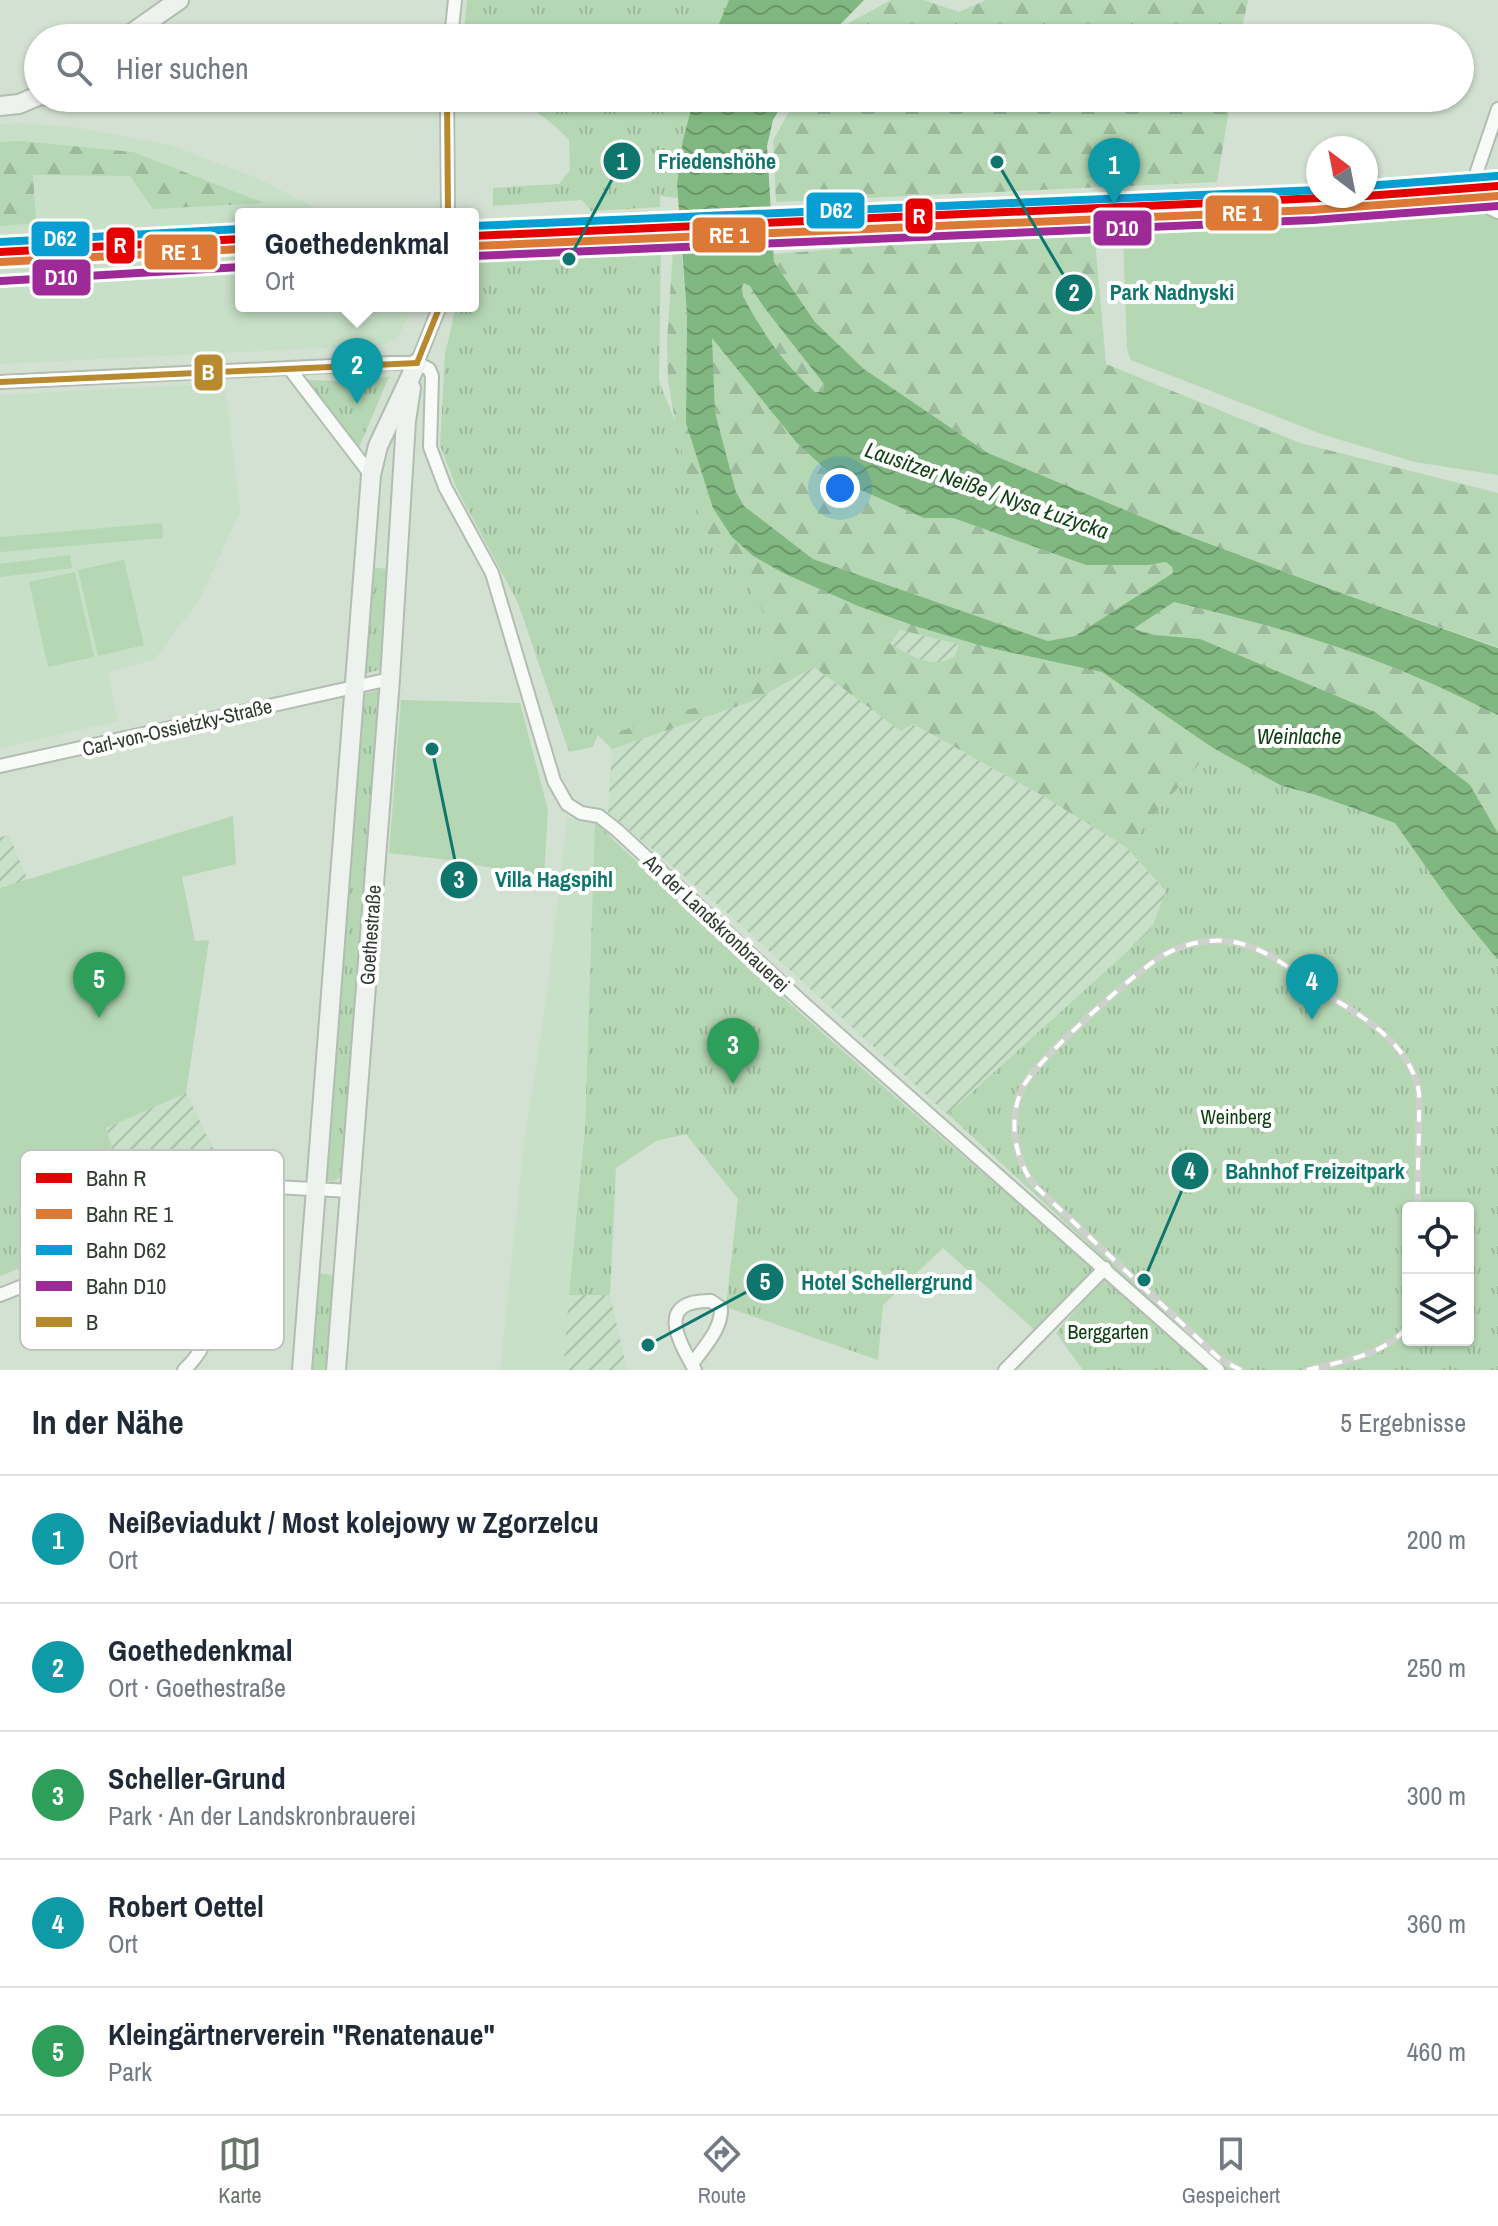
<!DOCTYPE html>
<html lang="de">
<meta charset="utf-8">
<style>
body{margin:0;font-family:"Archivo Narrow",sans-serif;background:#f6f6f7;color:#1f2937}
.controls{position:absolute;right:24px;bottom:24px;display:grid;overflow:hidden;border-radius:8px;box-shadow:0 2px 6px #0004}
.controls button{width:72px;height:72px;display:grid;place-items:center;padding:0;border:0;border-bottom:2px solid #e0e1e3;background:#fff;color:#1f2937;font:40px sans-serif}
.compass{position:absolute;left:1306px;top:136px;width:72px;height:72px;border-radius:50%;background:#fff;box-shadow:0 2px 6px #0004;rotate:328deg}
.you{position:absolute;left:840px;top:488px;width:28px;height:28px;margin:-20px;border:6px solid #fff;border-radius:50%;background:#1a73e8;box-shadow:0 0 0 12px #1a73e833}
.badge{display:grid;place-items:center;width:52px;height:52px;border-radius:50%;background:#6a7569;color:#fff;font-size:26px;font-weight:700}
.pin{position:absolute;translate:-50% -66px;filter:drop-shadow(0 2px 4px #0008)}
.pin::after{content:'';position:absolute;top:42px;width:28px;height:24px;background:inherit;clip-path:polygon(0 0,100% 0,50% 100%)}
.popup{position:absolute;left:235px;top:208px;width:244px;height:104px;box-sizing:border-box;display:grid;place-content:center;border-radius:8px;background:#fff;filter:drop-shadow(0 2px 6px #0005);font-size:26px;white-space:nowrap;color:#747a83}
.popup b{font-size:30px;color:#1f2937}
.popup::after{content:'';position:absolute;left:50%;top:100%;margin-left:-16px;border:16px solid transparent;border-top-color:#fff}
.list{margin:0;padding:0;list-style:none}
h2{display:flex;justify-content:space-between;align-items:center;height:104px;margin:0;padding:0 32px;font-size:34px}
h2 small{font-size:26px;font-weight:400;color:#747a83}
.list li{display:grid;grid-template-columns:52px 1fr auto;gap:24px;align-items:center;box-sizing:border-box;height:128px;padding:0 32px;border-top:2px solid #e0e1e3}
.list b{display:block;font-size:30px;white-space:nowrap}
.list p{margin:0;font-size:26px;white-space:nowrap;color:#747a83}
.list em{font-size:26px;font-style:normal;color:#747a83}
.icon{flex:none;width:44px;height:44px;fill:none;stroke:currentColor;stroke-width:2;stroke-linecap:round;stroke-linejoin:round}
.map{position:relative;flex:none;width:1498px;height:1370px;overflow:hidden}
.search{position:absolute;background:#fff;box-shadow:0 2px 6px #0004;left:24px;right:24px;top:24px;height:88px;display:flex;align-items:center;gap:20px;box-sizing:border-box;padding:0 28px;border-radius:44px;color:#747a83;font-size:30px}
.sheet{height:744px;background:#fff}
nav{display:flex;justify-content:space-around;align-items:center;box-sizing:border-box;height:112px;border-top:2px solid #e0e1e3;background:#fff;font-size:22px;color:#747a83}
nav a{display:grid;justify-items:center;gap:4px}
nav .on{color:#6a7569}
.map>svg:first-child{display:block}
.built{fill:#c8e0c7}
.industrial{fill:url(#industrial-furrows)}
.grass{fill:url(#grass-tufts);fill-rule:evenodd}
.forest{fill:url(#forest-firs);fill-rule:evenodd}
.garden{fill:#b5d7b4}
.water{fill:url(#water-waves);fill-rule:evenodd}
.pier{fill:#d3e1d2}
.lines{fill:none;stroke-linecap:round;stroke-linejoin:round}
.street-casing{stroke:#b2bdb1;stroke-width:16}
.secondary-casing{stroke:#b2bdb1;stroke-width:22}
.street{stroke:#f8faf8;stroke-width:12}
.secondary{stroke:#eef2ee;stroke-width:18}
.rail-casing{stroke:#ccd1cc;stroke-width:7}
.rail{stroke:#fff;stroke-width:4;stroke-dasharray:12;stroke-linecap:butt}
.bus-1-casing{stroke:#fff;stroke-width:12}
.bus-1{stroke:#b78a30;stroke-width:6}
.rail-1-casing{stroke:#fff;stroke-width:14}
.rail-2-casing{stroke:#fff;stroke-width:14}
.rail-3-casing{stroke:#fff;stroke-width:14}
.rail-4-casing{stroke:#fff;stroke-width:14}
.rail-1{stroke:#e50000;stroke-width:8}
.rail-2{stroke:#dc7936;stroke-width:8}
.rail-3{stroke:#079ed3;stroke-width:8}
.rail-4{stroke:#9e2a97;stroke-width:8}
.labels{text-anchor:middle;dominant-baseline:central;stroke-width:8;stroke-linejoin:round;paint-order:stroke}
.street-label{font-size:20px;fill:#313b31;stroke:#fff}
.park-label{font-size:20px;fill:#0b3e0f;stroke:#fff}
.water-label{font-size:22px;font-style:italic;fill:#114314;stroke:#fff}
.key{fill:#fff;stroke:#c1c4c1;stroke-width:2}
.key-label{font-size:22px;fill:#313b31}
.leader{fill:none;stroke:#0f766e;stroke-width:3}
.callout-dot{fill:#0f766e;stroke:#fff;stroke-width:3}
.mark-label{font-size:24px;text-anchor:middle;font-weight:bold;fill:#fff}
.callout-label{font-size:22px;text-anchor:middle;font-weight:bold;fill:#0f766e;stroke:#fff;stroke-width:8;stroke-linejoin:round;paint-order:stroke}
.line-badge{stroke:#fff;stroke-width:3}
.badge-label{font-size:22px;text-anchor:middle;font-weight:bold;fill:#fff}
</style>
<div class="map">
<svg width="1498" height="1370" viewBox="0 0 1498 1370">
<defs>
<pattern id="industrial-furrows" width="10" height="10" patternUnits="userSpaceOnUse" patternTransform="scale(2)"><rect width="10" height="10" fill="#c8e0c7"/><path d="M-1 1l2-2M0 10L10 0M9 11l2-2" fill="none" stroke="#acc1ab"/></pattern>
<pattern id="grass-tufts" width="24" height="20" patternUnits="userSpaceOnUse" patternTransform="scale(2)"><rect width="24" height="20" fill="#b5d7b4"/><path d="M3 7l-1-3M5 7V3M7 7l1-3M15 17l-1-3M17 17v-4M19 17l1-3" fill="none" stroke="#9cb99b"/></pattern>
<pattern id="forest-firs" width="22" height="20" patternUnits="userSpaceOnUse" patternTransform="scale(2)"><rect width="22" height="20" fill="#b5d7b4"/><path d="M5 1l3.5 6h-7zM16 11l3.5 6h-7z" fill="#9cb99b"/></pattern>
<pattern id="water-waves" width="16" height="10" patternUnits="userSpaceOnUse" patternTransform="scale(2)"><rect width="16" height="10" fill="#81b781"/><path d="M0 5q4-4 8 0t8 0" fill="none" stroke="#6a966a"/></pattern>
</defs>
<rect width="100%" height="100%" fill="#d3e1d2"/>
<g class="built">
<path d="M 20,123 L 80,128 L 170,145 L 259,179 L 327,214 L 241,214 L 241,306 L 413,306 L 397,339 L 384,345 L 0,364 L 0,124 Z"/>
<path d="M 225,383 L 240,512 L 199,600 L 155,659 L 108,673 L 118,721 L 0,748 L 0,395 Z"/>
<path d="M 567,818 L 595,822 L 585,1128 L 563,1370 L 500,1370 L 524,1144 L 546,1001 Z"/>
</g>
<g class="industrial">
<path d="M 899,630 L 959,644 L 954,657 L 943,663 L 928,663 L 889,644 Z"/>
<path d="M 814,667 L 901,730 L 912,724 L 1043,796 L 1126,847 L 1166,891 L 1151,930 L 948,1115 L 724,910 L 608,812 L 612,749 L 753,701 Z"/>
<path d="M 9,835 L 28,881 L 0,888 L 0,837 Z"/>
<path d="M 186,1093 L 231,1185 L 103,1237 L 73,1165 L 112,1148 L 106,1128 Z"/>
<path d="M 569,1295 L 610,1295 L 627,1370 L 563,1370 Z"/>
</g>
<g class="grass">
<path d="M 467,0 L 729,0 L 713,38 L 463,38 Z"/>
<path d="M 519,98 L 694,98 L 677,184 L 678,198 L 660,196 L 660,207 L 591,211 L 582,200 L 493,206 L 493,188 L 559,184 L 570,170 L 569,140 L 556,127 Z"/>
<path d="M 661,249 L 659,381 L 675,421 L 700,528 L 750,586 L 771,628 L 769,669 L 737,694 L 624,730 L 598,734 L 593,747 L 569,752 L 518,603 L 456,487 L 440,445 L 445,354 L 456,306 L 473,306 L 473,251 Z"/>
<path d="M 389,377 L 358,450 L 308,380 L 341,381 Z"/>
<path d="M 368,567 L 388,569 L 381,670 L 361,674 Z"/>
<path d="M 379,690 L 341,1176 L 334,1182 L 323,1180 L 359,695 Z"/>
<path d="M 1213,748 L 1282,786 L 1316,795 L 1395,823 L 1452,904 L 1498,960 L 1498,1370 L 1225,1370 L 948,1114 L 1151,930 L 1166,891 L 1126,847 ZM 1408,1208 L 1468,1208 L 1468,1340 L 1408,1340 Z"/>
<path d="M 595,822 C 756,978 925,1125 1097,1270 L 1037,1332 L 943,1248 L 883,1305 L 878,1360 L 726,1307 L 738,1199 L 686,1134 L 656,1141 L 616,1168 L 610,1295 L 569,1295 L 585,1128 Z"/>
<path d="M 73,1165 L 103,1237 L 0,1276 L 0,1212 L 5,1205 Z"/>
<path d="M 313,1273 L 334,1275 L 326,1370 L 306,1370 Z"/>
<path d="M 1105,1276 L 1211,1370 L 1083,1370 L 1056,1333 Z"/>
</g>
<g class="forest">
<path d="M 891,0 L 924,0 L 959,12 L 986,0 L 1248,0 L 1240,38 L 829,38 L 832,32 Z"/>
<path d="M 796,98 L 1231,98 L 1217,182 L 776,202 L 773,141 Z"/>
<path d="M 21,141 L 133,152 L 264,203 L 153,209 L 130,176 L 33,175 L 36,223 L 0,226 L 0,142 Z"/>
<path d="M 1094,229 L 1106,364 L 1300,443 L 1498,493 L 1498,647 L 1352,597 L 1183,534 L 988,453 L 864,369 L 815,322 L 774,263 L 773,254 Z"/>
<path d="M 673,249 L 681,249 L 687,315 L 686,423 L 753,556 L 783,573 L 858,606 L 1102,672 L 1213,748 L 1126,847 L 1043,796 L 913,724 L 901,731 L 814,667 L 753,701 L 612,749 L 597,734 L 624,730 L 737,694 L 769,669 L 771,628 L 750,586 L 700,528 L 675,421 L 668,380 L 667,342 ZM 900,630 L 958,644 L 959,644 L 954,657 C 930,670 912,655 890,644 Z"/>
<path d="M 744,282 L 750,286 L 763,306 L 812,367 L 824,384 L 823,392 L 815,392 C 795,374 733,310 744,282 Z"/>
<path d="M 711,336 L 797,443 L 836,479 L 924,518 L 953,518 L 1086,565 L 1149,565 L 1166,562 L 1172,567 L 1173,574 L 1075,636 L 1048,641 L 813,559 L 744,506 L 736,492 L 715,412 Z"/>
<path d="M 1174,602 C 1254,621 1333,642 1409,674 C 1439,686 1468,701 1498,715 L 1498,833 L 1470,785 L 1155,635 L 1132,629 Z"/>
</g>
<g class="garden">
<path d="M 1467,210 L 1498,219 L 1498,475 L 1415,462 L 1324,435 L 1131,360 L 1127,349 L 1123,236 L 1224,225 Z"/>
<path d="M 162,523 L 163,538 L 0,552 L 0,537 Z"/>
<path d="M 70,555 L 72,568 L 0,577 L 0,564 Z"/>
<path d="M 124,560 L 144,645 L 98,656 L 78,570 Z"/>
<path d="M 75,572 L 94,657 L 48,667 L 29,582 Z"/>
<path d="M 401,700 L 520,703 L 548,810 L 544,877 L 441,859 L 389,853 Z"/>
<path d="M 233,816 L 236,864 L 182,877 L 195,941 L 209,940 L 186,1093 L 106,1128 L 112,1148 L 73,1165 L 5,1205 L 0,1212 L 0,888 Z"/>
</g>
<g class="water">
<path d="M 729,0 L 864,0 L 827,38 L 713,38 Z"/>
<path d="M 694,98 L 786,98 L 773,120 L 767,146 L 774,262 L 815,322 L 864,369 L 988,453 L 1183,534 L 1352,597 L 1498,648 L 1498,715 C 1468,701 1439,686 1409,674 C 1333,642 1254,621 1174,602 L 1133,629 L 1155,635 L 1200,639 L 1375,712 L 1470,785 L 1498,833 L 1498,960 L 1452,904 L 1395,823 L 1316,795 L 1282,786 L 1213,748 L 1102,672 L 986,647 L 918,627 L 858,606 L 783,573 L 753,556 L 732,537 L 713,508 L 686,423 L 687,315 L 677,184 L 683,140 ZM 744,283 L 750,286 L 763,306 L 824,384 L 823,392 L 815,392 C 784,364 762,333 743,296 L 742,287 ZM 712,338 L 797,443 L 836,479 L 924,518 L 953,518 L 1086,565 L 1149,565 L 1166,562 L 1172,567 L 1173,573 L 1075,636 L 1048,641 L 813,559 L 744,506 L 736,492 L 715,412 Z"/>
</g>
<path class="pier" d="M 774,207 L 775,232 L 772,230 L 724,232 L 723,212 L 723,232 L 676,234 L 675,214 L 771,209 Z"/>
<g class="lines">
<g class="street-casing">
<g id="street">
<path d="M 451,38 L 455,0"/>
<path d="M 42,98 L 56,100 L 90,98"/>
<path d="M 447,98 L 448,214"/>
<path d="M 1475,201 L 1477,171 L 1498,109"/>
<path d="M 1114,223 L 1475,201 L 1498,212"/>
<path d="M 417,363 L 440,306"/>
<path d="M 289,368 L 371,475"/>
<path d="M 0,382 L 391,363 L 417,363 L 429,369 L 432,376 L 430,447 L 445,487 L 492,573 L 554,781 L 567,804 L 581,813 L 599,816 L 618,831 L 801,1001 L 1218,1370"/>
<path d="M 0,766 L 390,679"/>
<path d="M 0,1295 L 274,1187 L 351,1191"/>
<path d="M 692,1364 C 704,1347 722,1329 721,1308 L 711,1301 C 655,1300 678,1340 695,1370"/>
<path d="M 184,1370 C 227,1331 216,1267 205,1216"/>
<path d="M 1005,1370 L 1105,1268"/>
</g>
</g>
<g class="secondary-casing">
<g id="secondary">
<path d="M 125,38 L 179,0"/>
<path d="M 0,106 L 19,104 L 38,96"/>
<path d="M 302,1370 L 371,475 L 378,446 L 417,363"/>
<path d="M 336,1370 L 390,679 L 406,421 L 411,388"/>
</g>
</g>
<use href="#street" class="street"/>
<use href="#secondary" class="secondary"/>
<g class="rail-casing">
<g id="rail">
<path d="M 1241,1370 L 1221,1360 L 1035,1186 C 1014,1159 1008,1120 1022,1089 C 1032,1064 1136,971 1162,956 C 1181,945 1204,939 1226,941 C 1268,945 1298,977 1332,998 C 1367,1019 1407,1044 1418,1087 C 1420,1096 1419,1108 1419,1117 C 1419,1147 1417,1178 1418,1208"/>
<path d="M 1307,1370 C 1343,1361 1382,1356 1408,1327"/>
</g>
</g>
<use href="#rail" class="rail"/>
<g class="bus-1-casing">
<g id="bus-1">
<path d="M 447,98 L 448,214"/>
<path d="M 417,363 L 440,306"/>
<path d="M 0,382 L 417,363"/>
</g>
</g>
<use href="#bus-1" class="bus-1"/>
<g class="rail-1-casing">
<g id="rail-1">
<path d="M 1366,196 L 1498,186"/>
<path d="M 473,236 L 1365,196"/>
<path d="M 0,252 L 241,239"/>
</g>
</g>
<g class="rail-2-casing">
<g id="rail-2">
<path d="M 473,246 L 1312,210 L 1498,196"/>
<path d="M 1,262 L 241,249"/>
</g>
</g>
<g class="rail-3-casing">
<g id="rail-3">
<path d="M 1366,186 L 1497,176"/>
<path d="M 473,226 L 1318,190"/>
<path d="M 0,242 L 240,229"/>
</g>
</g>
<g class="rail-4-casing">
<g id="rail-4">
<path d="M 474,256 L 1313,220 L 1498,206"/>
<path d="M 1,281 L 241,267"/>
</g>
</g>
<use href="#rail-1" class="rail-1"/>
<use href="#rail-2" class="rail-2"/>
<use href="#rail-3" class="rail-3"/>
<use href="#rail-4" class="rail-4"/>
</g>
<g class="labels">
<g class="street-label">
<text transform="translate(177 727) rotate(-13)">Carl-von-Ossietzky-Straße</text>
<text transform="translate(717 923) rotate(43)">An der Landskronbrauerei</text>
<text transform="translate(370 935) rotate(-86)">Goethestraße</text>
</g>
<g class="park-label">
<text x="1236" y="1116">Weinberg</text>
<text x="1108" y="1331">Berggarten</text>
</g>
<g class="water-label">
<text transform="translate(987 490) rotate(19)">Lausitzer Neiße / Nysa Łużycka</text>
<text x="1299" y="736">Weinlache</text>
</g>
</g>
<rect x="20" y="1150" width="264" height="200" rx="12" class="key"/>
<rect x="36" y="1173" width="36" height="10" fill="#e50000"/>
<rect x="36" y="1209" width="36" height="10" fill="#dc7936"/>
<rect x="36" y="1245" width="36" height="10" fill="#079ed3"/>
<rect x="36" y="1281" width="36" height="10" fill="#9e2a97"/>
<rect x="36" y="1317" width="36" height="10" fill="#b78a30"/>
<g class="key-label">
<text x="86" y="1186">Bahn R</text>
<text x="86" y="1222">Bahn RE 1</text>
<text x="86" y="1258">Bahn D62</text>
<text x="86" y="1294">Bahn D10</text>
<text x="86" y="1330">B</text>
</g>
<path class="leader" d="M569 259L622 161M997 162L1074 293M432 749L459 880M1144 1280L1190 1171M648 1345L765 1282"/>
<g class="callout-dot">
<circle cx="569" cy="259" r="8"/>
<circle cx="997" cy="162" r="8"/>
<circle cx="432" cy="749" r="8"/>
<circle cx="1144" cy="1280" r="8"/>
<circle cx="648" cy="1345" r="8"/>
<circle cx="622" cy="161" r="20"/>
<circle cx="1074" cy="293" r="20"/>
<circle cx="459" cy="880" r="20"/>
<circle cx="1190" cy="1171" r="20"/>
<circle cx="765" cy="1282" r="20"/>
</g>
<g class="mark-label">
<text x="622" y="170">1</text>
<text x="1074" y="301">2</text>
<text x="459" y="888">3</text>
<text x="1190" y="1179">4</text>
<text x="765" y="1290">5</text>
</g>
<g class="callout-label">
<text x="717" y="169">Friedenshöhe</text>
<text x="1172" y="300">Park Nadnyski</text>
<text x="554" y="887">Villa Hagspihl</text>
<text x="1315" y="1179">Bahnhof Freizeitpark</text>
<text x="887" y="1290">Hotel Schellergrund</text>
</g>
<g class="line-badge">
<rect x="805" y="191" width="61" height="39" rx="8" fill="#079ed3"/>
<rect x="1204" y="194" width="76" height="38" rx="8" fill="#dc7936"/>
<rect x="904" y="197" width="30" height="38" rx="8" fill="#e50000"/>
<rect x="1092" y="209" width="61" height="38" rx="8" fill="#9e2a97"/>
<rect x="691" y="216" width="76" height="38" rx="8" fill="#dc7936"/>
<rect x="30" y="220" width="61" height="38" rx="8" fill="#079ed3"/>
<rect x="105" y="226" width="31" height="39" rx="8" fill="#e50000"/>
<rect x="143" y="233" width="76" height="38" rx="8" fill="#dc7936"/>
<rect x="31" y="258" width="61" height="39" rx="8" fill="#9e2a97"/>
<rect x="193" y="353" width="31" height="39" rx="8" fill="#b78a30"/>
</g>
<g class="badge-label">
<text x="836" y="218">D62</text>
<text x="1242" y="221">RE 1</text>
<text x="919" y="224">R</text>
<text x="1122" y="236">D10</text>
<text x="729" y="243">RE 1</text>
<text x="60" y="246">D62</text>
<text x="120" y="253">R</text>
<text x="181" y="260">RE 1</text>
<text x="61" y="285">D10</text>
<text x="208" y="380">B</text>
</g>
</svg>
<div class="controls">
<button><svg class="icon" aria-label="locate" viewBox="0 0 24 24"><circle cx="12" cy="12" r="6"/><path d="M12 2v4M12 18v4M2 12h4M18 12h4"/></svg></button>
<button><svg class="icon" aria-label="layers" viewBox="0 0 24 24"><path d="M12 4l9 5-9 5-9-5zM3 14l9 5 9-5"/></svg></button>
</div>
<svg class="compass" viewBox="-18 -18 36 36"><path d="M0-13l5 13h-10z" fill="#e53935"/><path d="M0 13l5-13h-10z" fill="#747a83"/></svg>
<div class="you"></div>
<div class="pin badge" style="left:1114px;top:204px;background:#0f9aa8">1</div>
<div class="pin badge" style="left:357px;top:404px;background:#0f9aa8">2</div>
<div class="popup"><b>Goethedenkmal</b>Ort</div>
<div class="pin badge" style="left:733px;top:1084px;background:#2e9e5b">3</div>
<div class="pin badge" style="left:1312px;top:1020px;background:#0f9aa8">4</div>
<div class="pin badge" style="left:99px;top:1018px;background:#2e9e5b">5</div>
<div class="search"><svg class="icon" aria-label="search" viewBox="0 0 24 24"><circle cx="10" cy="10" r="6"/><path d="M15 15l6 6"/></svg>Hier suchen</div>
</div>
<section class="sheet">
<h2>In der Nähe<small>5 Ergebnisse</small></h2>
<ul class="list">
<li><span class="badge" style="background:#0f9aa8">1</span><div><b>Neißeviadukt / Most kolejowy w Zgorzelcu</b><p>Ort</p></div><em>200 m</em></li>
<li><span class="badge" style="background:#0f9aa8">2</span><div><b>Goethedenkmal</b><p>Ort · Goethestraße</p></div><em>250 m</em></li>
<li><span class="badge" style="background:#2e9e5b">3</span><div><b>Scheller-Grund</b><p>Park · An der Landskronbrauerei</p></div><em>300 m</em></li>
<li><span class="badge" style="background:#0f9aa8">4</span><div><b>Robert Oettel</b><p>Ort</p></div><em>360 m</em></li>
<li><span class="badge" style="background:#2e9e5b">5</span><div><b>Kleingärtnerverein &quot;Renatenaue&quot;</b><p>Park</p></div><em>460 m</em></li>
</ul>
</section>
<nav>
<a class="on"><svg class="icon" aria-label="map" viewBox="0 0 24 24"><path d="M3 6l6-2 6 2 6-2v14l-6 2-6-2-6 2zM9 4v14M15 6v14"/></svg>Karte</a>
<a><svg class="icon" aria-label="directions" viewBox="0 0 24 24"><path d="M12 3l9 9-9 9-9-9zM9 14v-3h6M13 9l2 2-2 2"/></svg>Route</a>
<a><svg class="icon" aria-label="saved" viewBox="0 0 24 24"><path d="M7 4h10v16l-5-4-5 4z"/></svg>Gespeichert</a>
</nav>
